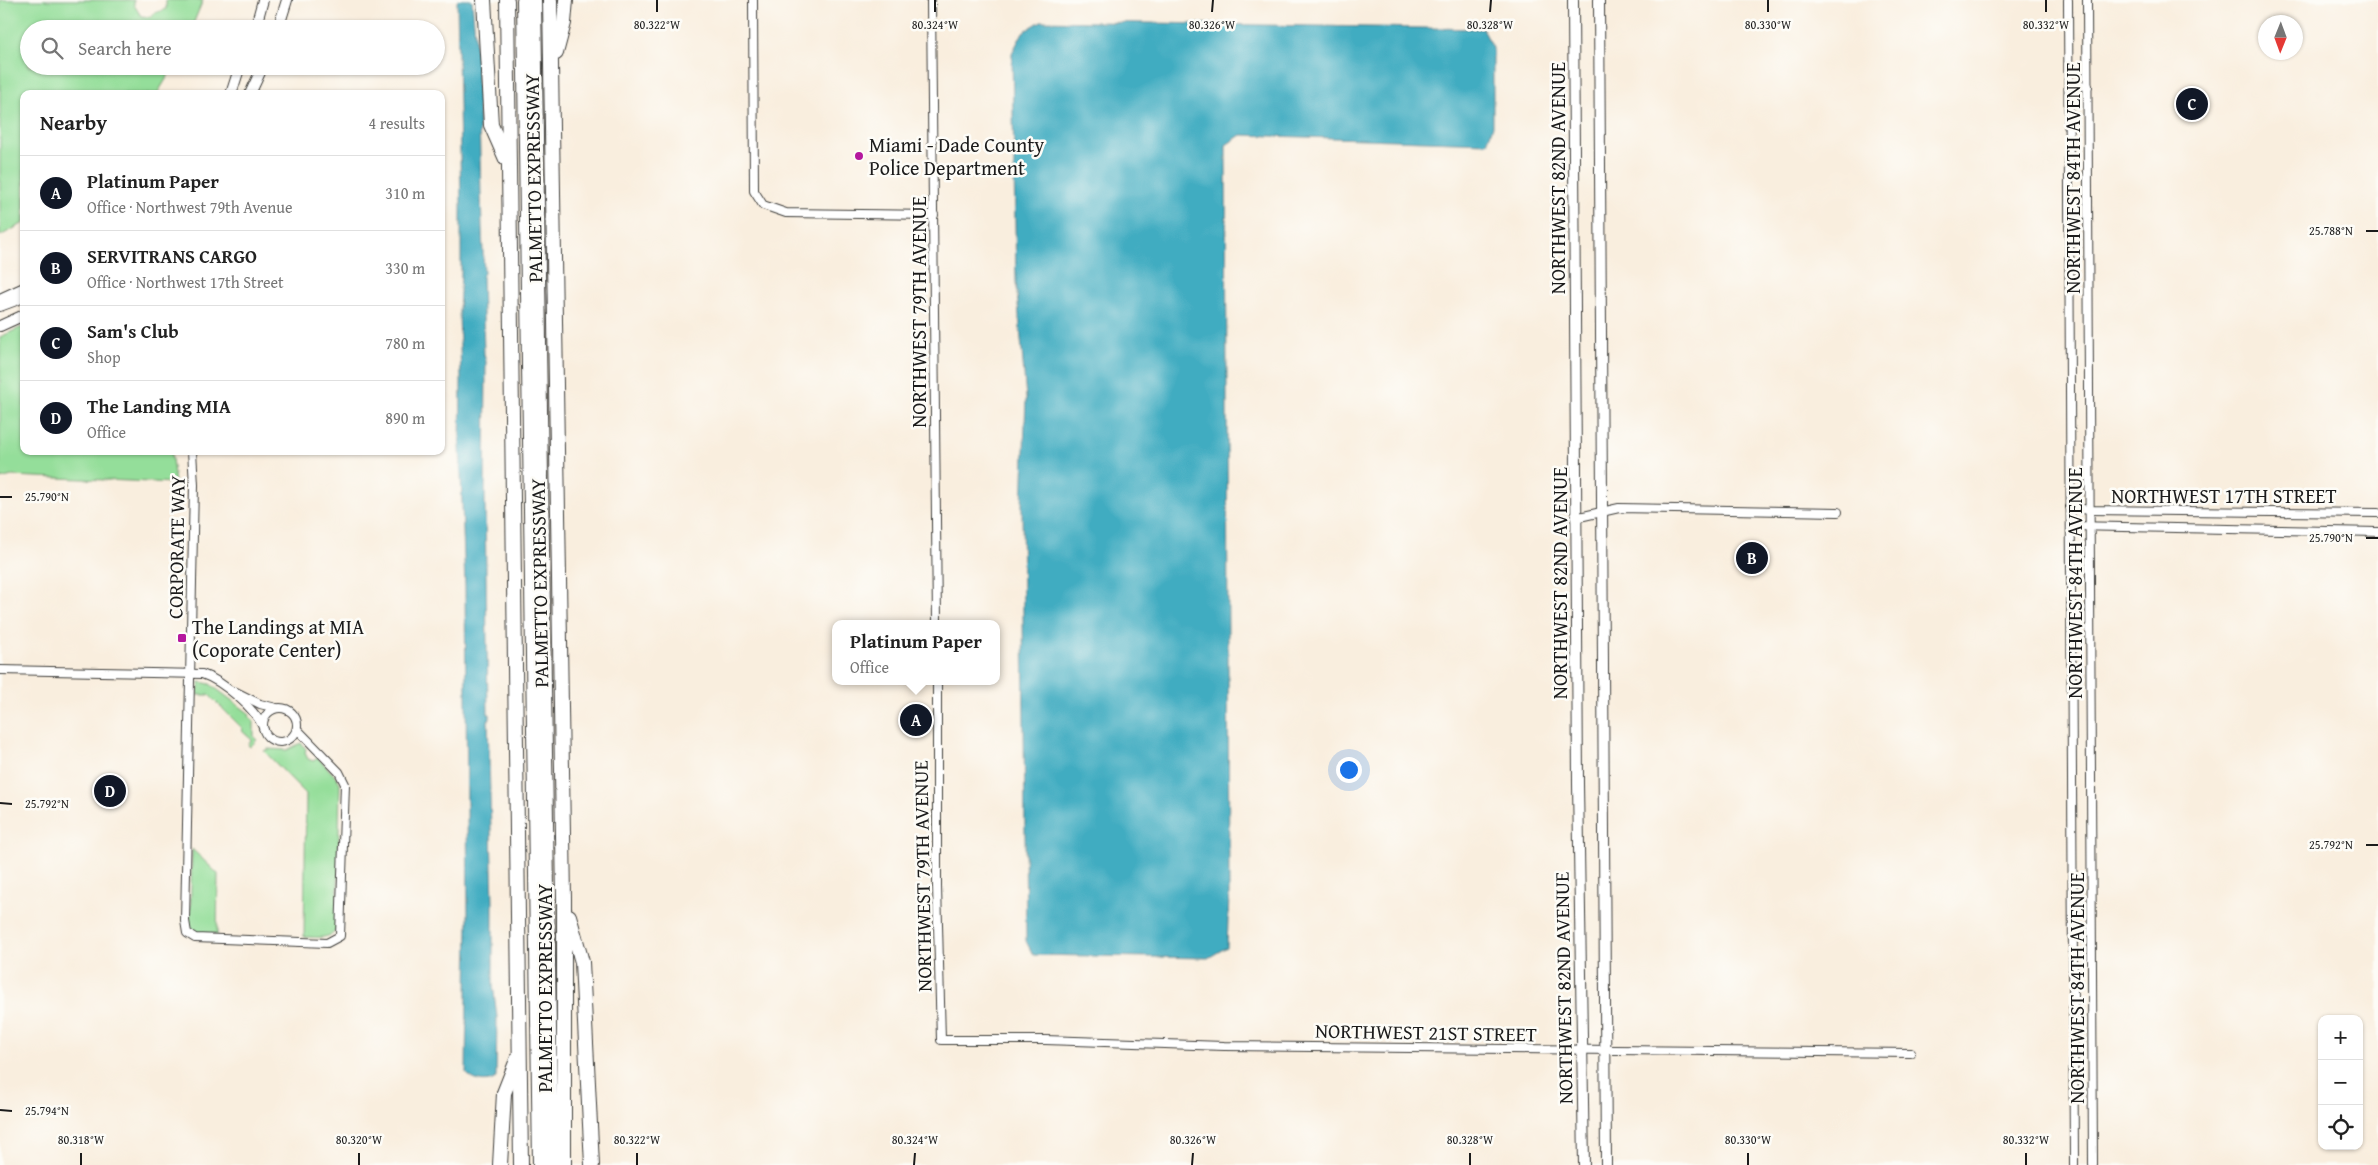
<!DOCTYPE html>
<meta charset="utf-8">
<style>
body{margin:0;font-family:"Gentium Book Plus",serif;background:#f6f6f6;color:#222}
.controls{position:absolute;right:15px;bottom:15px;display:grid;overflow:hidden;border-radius:10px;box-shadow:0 1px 4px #0004}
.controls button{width:45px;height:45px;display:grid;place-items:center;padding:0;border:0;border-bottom:1px solid #e0e0e0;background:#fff;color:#222;font:25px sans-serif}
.compass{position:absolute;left:2258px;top:15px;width:45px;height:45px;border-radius:50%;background:#fff;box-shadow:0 1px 4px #0004;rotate:181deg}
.you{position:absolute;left:1348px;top:769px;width:18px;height:18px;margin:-12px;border:4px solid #fff;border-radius:50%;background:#1a73e8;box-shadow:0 0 0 8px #1a73e833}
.badge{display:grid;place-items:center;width:32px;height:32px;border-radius:50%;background:#111827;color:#fff;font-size:16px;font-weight:700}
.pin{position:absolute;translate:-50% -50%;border:2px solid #fff;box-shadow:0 1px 5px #0006}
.popup{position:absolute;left:832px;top:620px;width:168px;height:65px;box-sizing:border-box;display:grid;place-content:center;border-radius:10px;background:#fff;filter:drop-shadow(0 1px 4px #0005);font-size:16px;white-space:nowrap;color:#767676}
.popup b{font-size:19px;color:#222}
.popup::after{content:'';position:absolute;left:50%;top:100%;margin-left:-10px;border:10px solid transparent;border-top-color:#fff}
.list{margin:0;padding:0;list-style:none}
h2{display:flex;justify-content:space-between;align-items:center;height:65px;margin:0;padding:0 20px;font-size:21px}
h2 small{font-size:16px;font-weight:400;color:#767676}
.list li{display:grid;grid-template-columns:32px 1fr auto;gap:15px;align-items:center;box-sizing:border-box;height:75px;padding:0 20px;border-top:1px solid #e0e0e0}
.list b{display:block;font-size:19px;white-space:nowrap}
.list p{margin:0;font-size:16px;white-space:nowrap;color:#767676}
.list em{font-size:16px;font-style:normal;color:#767676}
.icon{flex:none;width:28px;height:28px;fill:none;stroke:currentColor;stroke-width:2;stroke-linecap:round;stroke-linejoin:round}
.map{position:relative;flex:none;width:2378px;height:1165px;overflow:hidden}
.search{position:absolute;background:#fff;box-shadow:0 1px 4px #0004;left:20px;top:20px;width:425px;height:55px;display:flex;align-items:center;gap:12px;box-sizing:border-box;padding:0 18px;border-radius:28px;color:#767676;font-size:19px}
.panel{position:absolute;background:#fff;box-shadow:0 1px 4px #0004;left:20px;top:90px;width:425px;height:365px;border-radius:10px}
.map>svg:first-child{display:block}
.green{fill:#94de9a;stroke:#587d5b}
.water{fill:#41acc1;stroke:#2e646e}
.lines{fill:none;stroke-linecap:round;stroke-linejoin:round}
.street-casing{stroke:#3d3c39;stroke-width:10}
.secondary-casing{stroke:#3d3c39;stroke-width:12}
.highway-casing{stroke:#3d3c39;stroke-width:16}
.street{stroke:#fff;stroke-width:8}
.secondary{stroke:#fff;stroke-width:10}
.highway{stroke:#fff;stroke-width:14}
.ticks{fill:none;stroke:#1c1c1c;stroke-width:2}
.poi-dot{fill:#b5179e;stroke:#fdfcf7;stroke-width:2}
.labels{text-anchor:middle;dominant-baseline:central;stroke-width:5;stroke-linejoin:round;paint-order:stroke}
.poi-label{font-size:20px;fill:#1c1c1c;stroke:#fdfcf7;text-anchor:start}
.street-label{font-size:20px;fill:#1c1c1c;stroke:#fdfcf7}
.ticks-label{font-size:12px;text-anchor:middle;fill:#1c1c1c;stroke:#fdfcf7;stroke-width:5;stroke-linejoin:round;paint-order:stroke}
</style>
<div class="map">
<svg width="2378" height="1165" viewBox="0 0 2378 1165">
<rect width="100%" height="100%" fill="#fdfcf7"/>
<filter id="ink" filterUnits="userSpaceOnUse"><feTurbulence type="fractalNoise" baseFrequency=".02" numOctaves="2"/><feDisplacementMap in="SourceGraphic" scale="10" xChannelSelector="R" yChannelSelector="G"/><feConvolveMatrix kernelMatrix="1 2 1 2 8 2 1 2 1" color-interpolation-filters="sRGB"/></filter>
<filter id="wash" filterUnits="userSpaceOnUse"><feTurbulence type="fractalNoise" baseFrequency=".0096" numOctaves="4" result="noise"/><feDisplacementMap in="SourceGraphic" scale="20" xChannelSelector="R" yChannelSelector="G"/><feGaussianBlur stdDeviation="1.12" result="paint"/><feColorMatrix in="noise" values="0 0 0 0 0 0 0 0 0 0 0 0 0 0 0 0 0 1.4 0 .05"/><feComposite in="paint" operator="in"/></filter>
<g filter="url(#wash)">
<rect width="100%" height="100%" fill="#f9eede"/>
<g class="green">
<path d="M 0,0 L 134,0 L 134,5 L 141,16 L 152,17 L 152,14 L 166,9 L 166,0 L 203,0 L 191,29 L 29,29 L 29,66 L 174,66 L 157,94 L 24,94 L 24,223 L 0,236 Z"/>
<path d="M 24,326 L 24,451 L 171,451 L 175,483 L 12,476 L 0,479 L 0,337 Z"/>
<path d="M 200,682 L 210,684 L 250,714 L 249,716 L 254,722 L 254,737 L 257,740 L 250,747 L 248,745 L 252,740 L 242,731 L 243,729 L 209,695 L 197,695 Z"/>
<path d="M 301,743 L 306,749 L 305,753 L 308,759 L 313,761 L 318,758 L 337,778 L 340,783 L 337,929 C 330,940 316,937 304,937 L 306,794 L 264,751 L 268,749 L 287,750 Z"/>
<path d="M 192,849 L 218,874 L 217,936 C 206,935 195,937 190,925 Z"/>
</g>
<g class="water">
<path d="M 457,0 L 472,0 C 481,91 479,181 484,273 L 482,276 L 484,355 L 486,361 L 485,503 L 488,714 L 490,714 L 490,719 L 488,720 L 493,903 L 493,984 L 497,1017 L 496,1078 C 486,1085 473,1081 466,1073 L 468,918 L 465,587 L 460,446 L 461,380 L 459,312 L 461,273 L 461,205 Z"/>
<path d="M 1041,21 L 1483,29 L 1493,48 L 1493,126 L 1487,143 L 1241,135 L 1226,145 L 1229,895 L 1227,947 L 1208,958 L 1033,955 L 1026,941 L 1022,505 L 1026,398 L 1016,281 L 1012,53 L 1023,32 Z"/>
</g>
</g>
<g filter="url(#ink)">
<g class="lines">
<g class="street-casing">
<g id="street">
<path d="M 753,0 L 754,191 L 763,205 L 786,213 L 934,215"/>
<path d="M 931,0 L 937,624"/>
<path d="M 2068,0 L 2074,1165"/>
<path d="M 2087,0 L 2093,1165"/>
<path d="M 2069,85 L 2088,86"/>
<path d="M 192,451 L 194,485 L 185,921 L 187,933 L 195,938 L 327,943 L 340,936 L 345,784 L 339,772 L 297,729"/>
<path d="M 2070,507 L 2089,510 L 2378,513"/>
<path d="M 1575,518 L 1619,508 L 1838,512"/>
<path d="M 2071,526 L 2378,532"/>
<path d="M 0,670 L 202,674 C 223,681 257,710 264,730"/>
<path d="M 937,681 L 937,886 L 941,1040 L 1045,1040 L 1224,1046 L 1911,1053"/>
<path d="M 234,691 L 260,704 L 276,708"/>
<circle cx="280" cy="725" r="17"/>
</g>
</g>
<g class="secondary-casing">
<g id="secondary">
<path d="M 1573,0 L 1578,784 L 1584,1165"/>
<path d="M 1599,0 L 1606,1165"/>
<path d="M 255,29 L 263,0"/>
<path d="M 278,29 L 287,0"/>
<path d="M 231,94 L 240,66"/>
<path d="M 250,94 L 263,66"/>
<path d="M 0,299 L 24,288"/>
<path d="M 0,306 L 24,297"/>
<path d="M 0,326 L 24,315"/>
</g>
</g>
<g class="highway-casing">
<g id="highway">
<path d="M 484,0 L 491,125 L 506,159"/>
<path d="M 507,0 L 521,1165"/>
<path d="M 524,0 L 540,1165"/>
<path d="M 534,0 L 551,1165"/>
<path d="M 550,0 L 564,899 L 564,1165"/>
<path d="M 556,53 L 564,23 L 566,0"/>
<path d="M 569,916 L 582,962 L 592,1165"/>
<path d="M 500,1165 L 504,1093 L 517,1060"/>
</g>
</g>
<use href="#street" class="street"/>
<use href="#secondary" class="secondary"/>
<use href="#highway" class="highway"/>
</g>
</g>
<path class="ticks" d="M 657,12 L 657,0M 935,12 L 935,0M 1212,12 L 1213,0M 1490,12 L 1491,0M 1768,12 L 1768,0M 2046,12 L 2046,0M 2366,231 L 2378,231M 0,497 L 12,497M 2366,538 L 2378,538M 0,803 L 12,804M 2366,845 L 2378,845M 0,1110 L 12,1111M 81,1165 L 81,1153M 359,1165 L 359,1153M 637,1165 L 637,1153M 914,1165 L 915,1153M 1192,1165 L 1193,1153M 1470,1165 L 1470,1153M 1748,1165 L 1748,1153M 2026,1165 L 2026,1153"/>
<g class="poi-dot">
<circle cx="859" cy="156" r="5"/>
<rect x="177" y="633" width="10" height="10" rx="2.5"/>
</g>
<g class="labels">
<g class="poi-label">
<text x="869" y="144">Miami - Dade County<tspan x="869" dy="23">Police Department</tspan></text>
<text x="192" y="626">The Landings at MIA<tspan x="192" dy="23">(Coporate Center)</tspan></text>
</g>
<g class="street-label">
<text transform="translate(533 178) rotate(-91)">PALMETTO EXPRESSWAY</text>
<text transform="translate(1557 178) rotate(-90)">NORTHWEST 82ND AVENUE</text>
<text transform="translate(2072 178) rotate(-90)">NORTHWEST 84TH AVENUE</text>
<text transform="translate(918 312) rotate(-90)">NORTHWEST 79TH AVENUE</text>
<text x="2224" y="495">NORTHWEST 17TH STREET</text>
<text transform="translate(176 547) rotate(-89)">CORPORATE WAY</text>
<text transform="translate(539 583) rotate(-91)">PALMETTO EXPRESSWAY</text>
<text transform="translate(1559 583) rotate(-90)">NORTHWEST 82ND AVENUE</text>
<text transform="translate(2074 583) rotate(-90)">NORTHWEST 84TH AVENUE</text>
<text transform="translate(922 876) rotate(-91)">NORTHWEST 79TH AVENUE</text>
<text transform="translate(544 988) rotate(-90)">PALMETTO EXPRESSWAY</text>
<text transform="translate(1563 988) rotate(-91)">NORTHWEST 82ND AVENUE</text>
<text transform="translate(2076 988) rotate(-90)">NORTHWEST 84TH AVENUE</text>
<text transform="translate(1426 1032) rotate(1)">NORTHWEST 21ST STREET</text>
</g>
</g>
<g class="ticks-label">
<text x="657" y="29">80.322°W</text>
<text x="935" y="29">80.324°W</text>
<text x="1212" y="29">80.326°W</text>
<text x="1490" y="29">80.328°W</text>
<text x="1768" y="29">80.330°W</text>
<text x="2046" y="29">80.332°W</text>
<text x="2331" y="235">25.788°N</text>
<text x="47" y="501">25.790°N</text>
<text x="2331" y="542">25.790°N</text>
<text x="47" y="808">25.792°N</text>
<text x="2331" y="849">25.792°N</text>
<text x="47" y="1115">25.794°N</text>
<text x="81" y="1144">80.318°W</text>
<text x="359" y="1144">80.320°W</text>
<text x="637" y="1144">80.322°W</text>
<text x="915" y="1144">80.324°W</text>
<text x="1193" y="1144">80.326°W</text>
<text x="1470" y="1144">80.328°W</text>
<text x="1748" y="1144">80.330°W</text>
<text x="2026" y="1144">80.332°W</text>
</g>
</svg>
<div class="controls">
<button>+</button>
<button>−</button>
<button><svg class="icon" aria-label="locate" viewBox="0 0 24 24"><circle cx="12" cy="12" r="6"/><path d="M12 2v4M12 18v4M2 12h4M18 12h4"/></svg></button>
</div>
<svg class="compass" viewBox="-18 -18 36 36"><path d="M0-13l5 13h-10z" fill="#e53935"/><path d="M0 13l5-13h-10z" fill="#767676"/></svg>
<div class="you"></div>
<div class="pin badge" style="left:916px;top:720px">A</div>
<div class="popup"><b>Platinum Paper</b>Office</div>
<div class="pin badge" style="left:1752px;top:558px">B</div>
<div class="pin badge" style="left:2192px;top:104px">C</div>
<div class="pin badge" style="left:110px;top:791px">D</div>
<div class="search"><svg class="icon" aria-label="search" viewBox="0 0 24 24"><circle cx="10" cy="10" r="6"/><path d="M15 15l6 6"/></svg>Search here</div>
<section class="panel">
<h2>Nearby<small>4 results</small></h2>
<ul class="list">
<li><span class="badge">A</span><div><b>Platinum Paper</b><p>Office · Northwest 79th Avenue</p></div><em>310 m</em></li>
<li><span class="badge">B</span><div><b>SERVITRANS CARGO</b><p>Office · Northwest 17th Street</p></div><em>330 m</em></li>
<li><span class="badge">C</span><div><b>Sam's Club</b><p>Shop</p></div><em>780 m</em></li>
<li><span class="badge">D</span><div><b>The Landing MIA</b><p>Office</p></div><em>890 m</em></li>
</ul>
</section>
</div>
